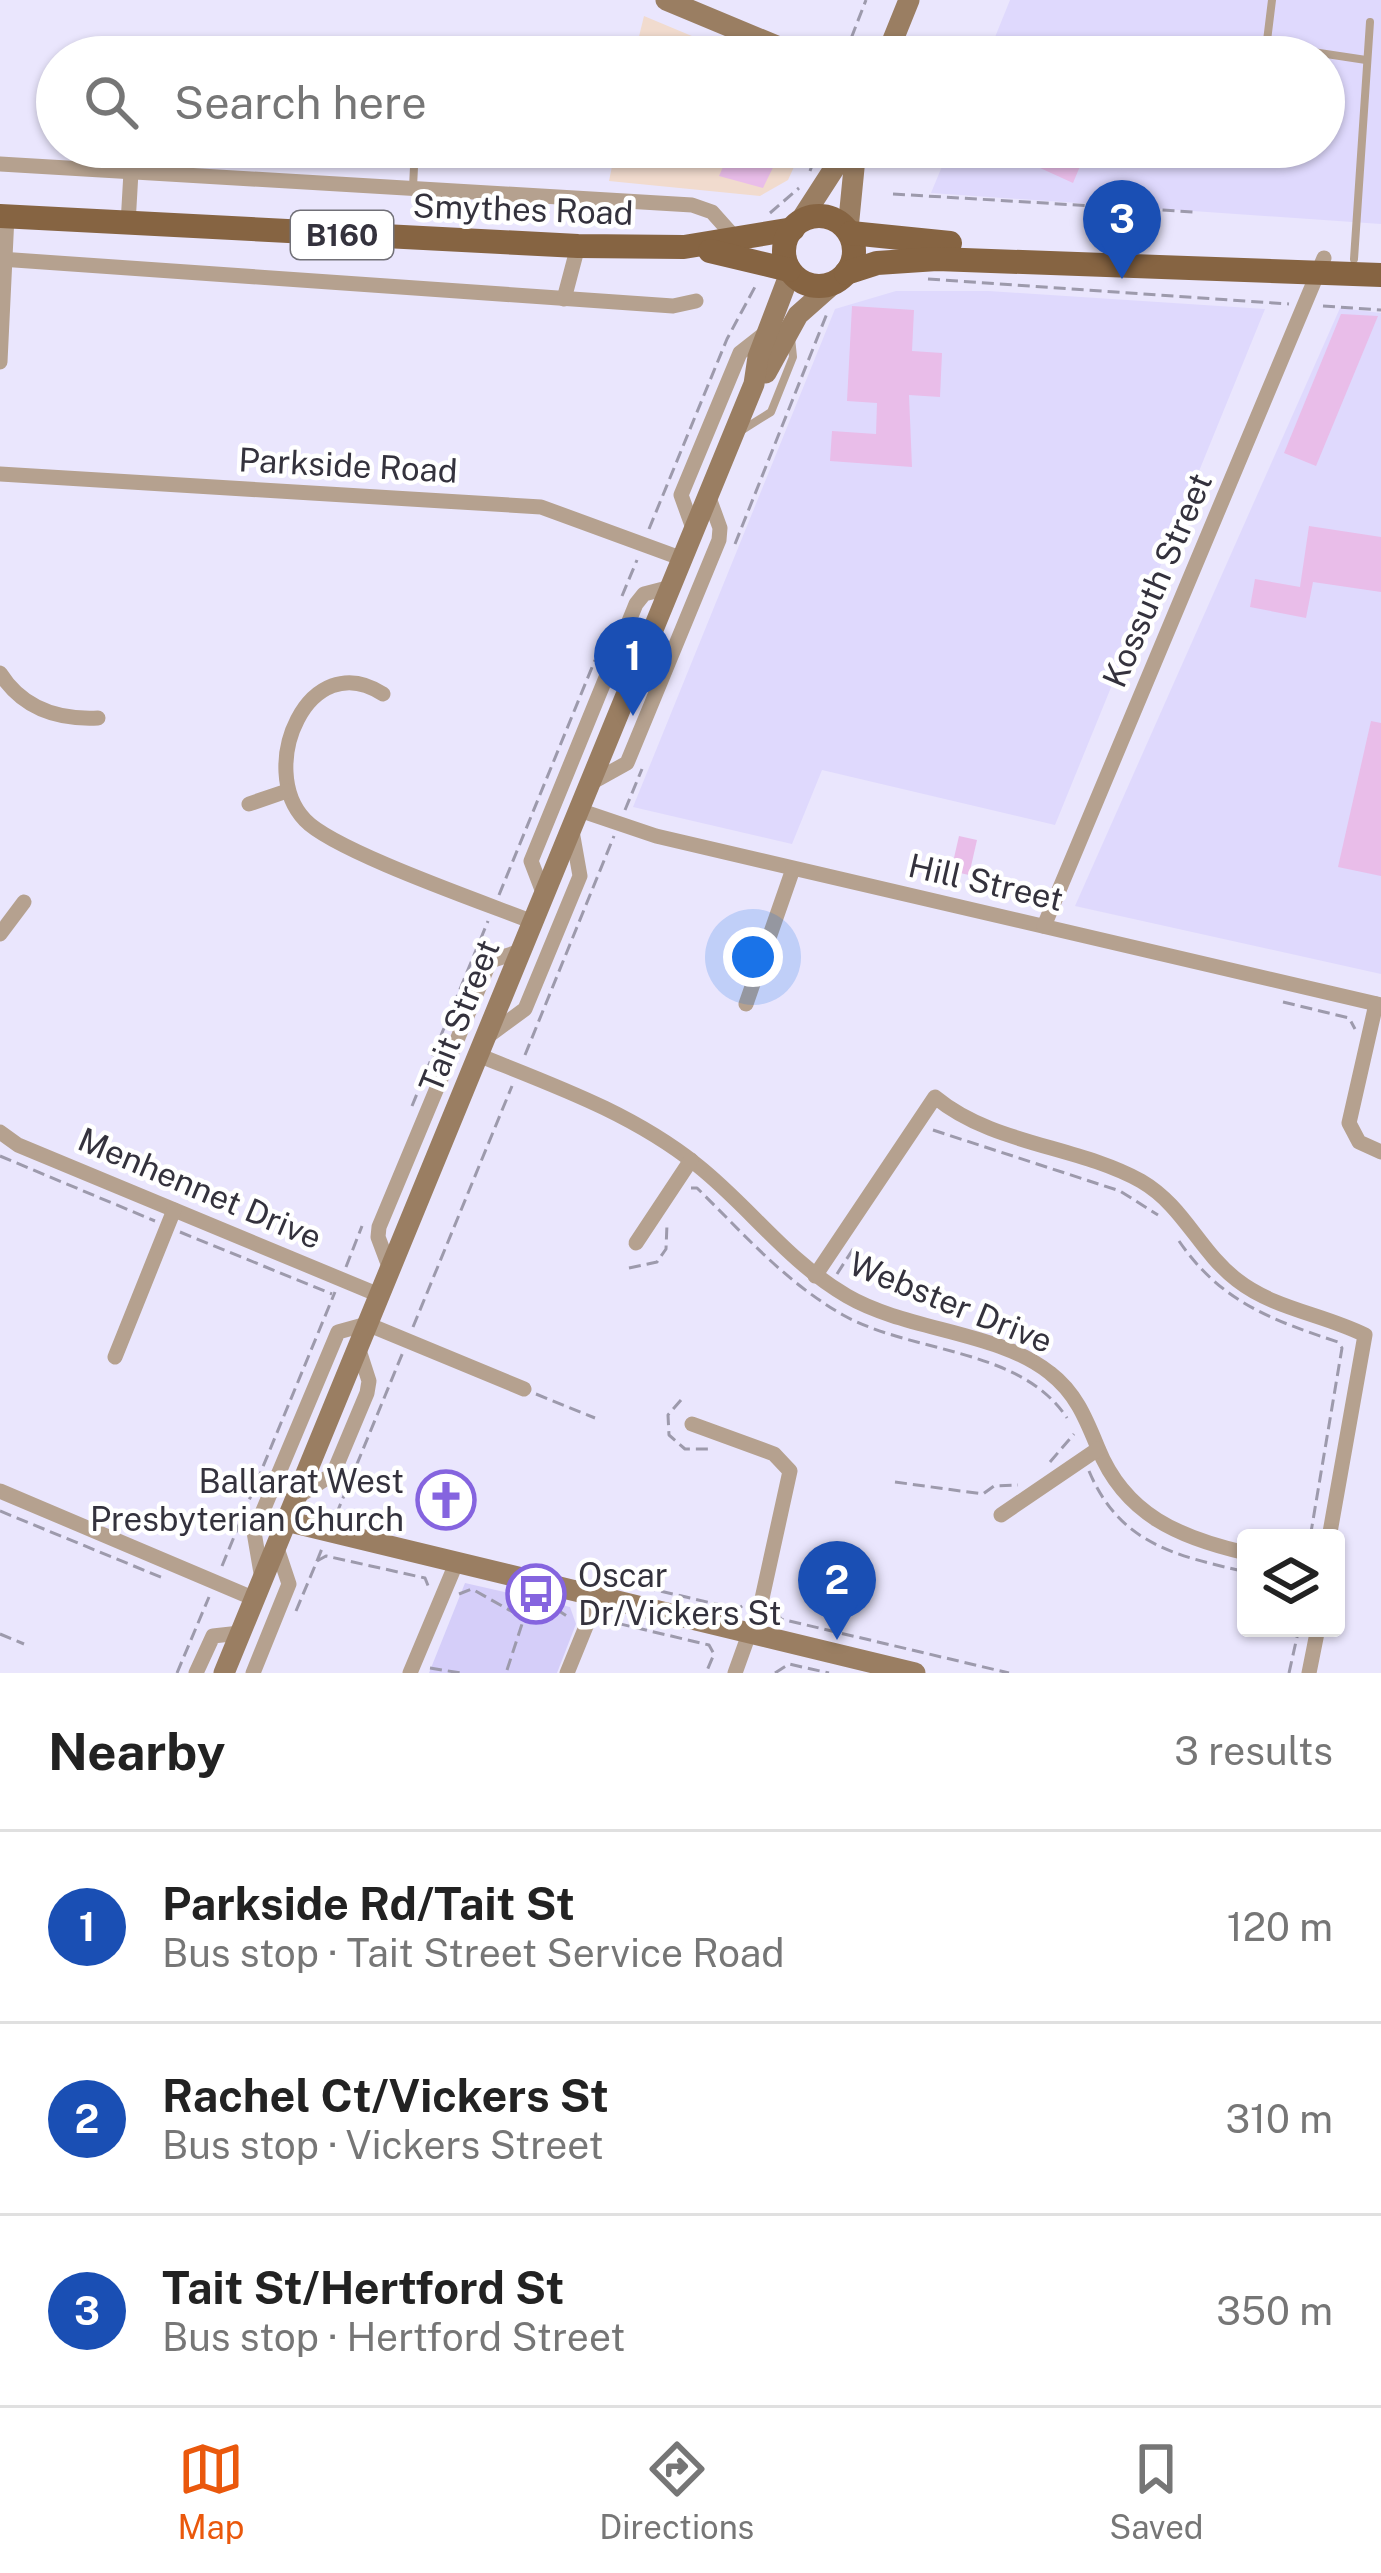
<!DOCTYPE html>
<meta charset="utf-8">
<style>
body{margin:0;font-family:"Public Sans",sans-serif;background:#f6f6f6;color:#222}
.controls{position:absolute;right:36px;bottom:36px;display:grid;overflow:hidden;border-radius:12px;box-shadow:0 3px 9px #0004}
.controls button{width:108px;height:108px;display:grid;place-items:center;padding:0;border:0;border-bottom:3px solid #e0e0e0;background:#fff;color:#222;font:60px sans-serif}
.you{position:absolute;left:753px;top:957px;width:42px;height:42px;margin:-30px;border:9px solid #fff;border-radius:50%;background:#1a73e8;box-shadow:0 0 0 18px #1a73e833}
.badge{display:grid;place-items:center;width:78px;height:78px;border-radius:50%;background:#ea580c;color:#fff;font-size:39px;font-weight:700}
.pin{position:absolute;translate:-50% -99px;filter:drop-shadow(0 3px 6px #0008)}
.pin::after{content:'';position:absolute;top:63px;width:42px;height:36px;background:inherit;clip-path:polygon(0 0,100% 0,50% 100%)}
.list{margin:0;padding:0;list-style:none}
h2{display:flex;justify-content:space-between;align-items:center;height:156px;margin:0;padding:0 48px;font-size:51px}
h2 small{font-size:39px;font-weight:400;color:#767676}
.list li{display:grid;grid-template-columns:78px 1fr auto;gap:36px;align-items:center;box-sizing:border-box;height:192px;padding:0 48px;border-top:3px solid #e0e0e0}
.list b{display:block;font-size:45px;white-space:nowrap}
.list p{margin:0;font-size:39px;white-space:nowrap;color:#767676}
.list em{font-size:39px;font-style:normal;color:#767676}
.icon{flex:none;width:66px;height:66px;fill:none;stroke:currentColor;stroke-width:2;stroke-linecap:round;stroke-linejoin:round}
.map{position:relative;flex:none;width:1381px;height:1673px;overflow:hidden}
.search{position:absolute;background:#fff;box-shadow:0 3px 9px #0004;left:36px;right:36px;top:36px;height:132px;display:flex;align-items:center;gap:30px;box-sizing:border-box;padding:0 42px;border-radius:66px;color:#767676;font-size:45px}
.sheet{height:732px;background:#fff}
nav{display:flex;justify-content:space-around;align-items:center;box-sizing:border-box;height:168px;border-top:3px solid #e0e0e0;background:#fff;font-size:33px;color:#767676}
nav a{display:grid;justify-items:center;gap:6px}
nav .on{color:#ea580c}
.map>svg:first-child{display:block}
.built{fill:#dfd9fd}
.education{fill:#f1dbce}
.green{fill:#d5cef9}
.building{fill:#e9bde9}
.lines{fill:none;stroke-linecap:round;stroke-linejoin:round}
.path{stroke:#9d9aac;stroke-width:3;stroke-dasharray:12 6;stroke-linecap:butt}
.lane{stroke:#b5a18f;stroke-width:8}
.street{stroke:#b5a18f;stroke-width:15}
.secondary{stroke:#9a7e62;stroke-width:21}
.primary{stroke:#866442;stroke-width:24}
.labels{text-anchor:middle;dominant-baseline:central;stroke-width:9;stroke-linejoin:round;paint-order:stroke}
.shield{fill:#fff;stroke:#717077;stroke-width:3}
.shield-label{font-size:30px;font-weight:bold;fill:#34323d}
.street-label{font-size:33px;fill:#34323d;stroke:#fff}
.poi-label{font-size:33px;fill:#34323d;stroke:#fff;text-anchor:end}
</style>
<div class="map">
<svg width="1381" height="1673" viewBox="0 0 1381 1673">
<rect width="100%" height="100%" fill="#eae6fd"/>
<g class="built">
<path d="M 1010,0 L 1381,0 L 1381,224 L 931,193 L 950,147 L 1324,147 L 1324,57 L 987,57 Z"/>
<path d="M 896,291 L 989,291 L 1265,309 L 1055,825 L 822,770 L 792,844 L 633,807 L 835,309 Z"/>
<path d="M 1340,308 L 1381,313 L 1381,974 L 1075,906 Z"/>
</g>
<g class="education">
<path d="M 644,16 L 742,57 L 634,57 Z"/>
<path d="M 616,147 L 803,147 L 788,180 L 760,196 L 609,181 Z"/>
</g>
<path class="green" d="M 465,1583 L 570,1607 L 576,1624 L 557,1673 L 429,1673 Z"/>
<g class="building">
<path d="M 732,147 L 783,147 L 763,188 L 719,176 Z"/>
<path d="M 994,147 L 1088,147 L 1073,183 Z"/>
<path d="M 852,306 L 914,310 L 912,351 L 942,353 L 940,397 L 909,395 L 912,467 L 830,461 L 832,431 L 876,434 L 877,403 L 847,401 Z"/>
<path d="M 1341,314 L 1378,316 L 1316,466 L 1284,453 Z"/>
<path d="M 1309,526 L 1381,537 L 1381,592 L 1313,582 L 1306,618 L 1250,607 L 1255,579 L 1300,587 Z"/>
<path d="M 1371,721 L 1381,723 L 1381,876 L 1338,867 Z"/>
<path d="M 959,836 L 977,840 L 969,875 L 951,871 Z"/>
</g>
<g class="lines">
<g class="path">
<path d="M 811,40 L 845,54 L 866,0"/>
<path d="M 810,171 L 819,147"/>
<path d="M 893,194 L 1194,212"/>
<path d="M 770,213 L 799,188"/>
<path d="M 928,279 L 1289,304"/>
<path d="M 1323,306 L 1381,310"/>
<path d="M 649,529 L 727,339 L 756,285"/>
<path d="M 735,544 L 828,311"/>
<path d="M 622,596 L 637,560"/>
<path d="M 625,810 L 642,769"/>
<path d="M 499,895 L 595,660"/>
<path d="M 1283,1002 L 1349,1018 L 1355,1029"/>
<path d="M 525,1055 L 614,836"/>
<path d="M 412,1106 L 488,921"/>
<path d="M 933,1130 L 1120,1191 L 1158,1215"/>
<path d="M 0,1156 L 155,1221"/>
<path d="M 691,1188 L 697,1188 C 745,1235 784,1281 843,1315 C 913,1354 1020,1347 1067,1418"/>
<path d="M 180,1232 L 332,1294"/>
<path d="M 1179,1241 C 1220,1301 1271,1320 1338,1342 L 1342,1348 L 1310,1538"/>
<path d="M 346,1267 L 362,1226"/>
<path d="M 629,1268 L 657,1262 L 666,1249 L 667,1224"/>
<path d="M 837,1274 L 855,1246"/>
<path d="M 413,1327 L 512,1086"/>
<path d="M 536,1394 L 595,1418"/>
<path d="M 681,1400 L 668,1415 L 669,1435 L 685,1449 L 709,1449"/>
<path d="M 1050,1462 L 1074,1434"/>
<path d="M 1089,1471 C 1120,1545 1178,1556 1246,1572"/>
<path d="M 895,1482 L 983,1494 L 994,1486 L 1018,1485"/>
<path d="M 0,1511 L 163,1578"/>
<path d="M 336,1515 L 403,1352"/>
<path d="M 317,1561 L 323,1546"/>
<path d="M 222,1566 L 335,1292"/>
<path d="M 626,1583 L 737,1609 L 744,1605"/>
<path d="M 459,1594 L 472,1589 L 527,1620 L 556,1609 L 570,1618"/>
<path d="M 296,1611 L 317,1561 L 326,1556 L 425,1578 L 429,1588"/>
<path d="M 776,1611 L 781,1619 L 1009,1673"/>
<path d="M 601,1627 L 612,1622 L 709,1645 L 714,1654 L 706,1673"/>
<path d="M 0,1634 L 24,1644"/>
<path d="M 430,1668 L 461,1673"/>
<path d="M 507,1670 L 523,1621"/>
<path d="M 177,1673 L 209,1597"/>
<path d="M 775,1673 L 789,1664 L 829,1673"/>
<path d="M 1289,1673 L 1299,1628"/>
</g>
<g class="lane">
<path d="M 1267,45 L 1366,60"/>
<path d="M 1265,57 L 1272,0"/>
<path d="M 413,187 L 415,147"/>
<path d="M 1354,259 L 1370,22"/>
<path d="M 739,432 L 771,412 L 793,357 L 791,338"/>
</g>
<g class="street">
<path d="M 0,164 L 692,205 L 712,212 L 737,240"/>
<path d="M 128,224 L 131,172"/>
<path d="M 0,259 L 673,306 L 696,301"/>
<path d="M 564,299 L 578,246"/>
<path d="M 0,362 L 7,216"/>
<path d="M 0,474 L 541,507 L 683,559"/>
<path d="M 694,531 L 681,495 L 740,353 L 769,330"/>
<path d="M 0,673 C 22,708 57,720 98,718"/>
<path d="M 383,694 C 308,645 256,769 305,820 C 334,851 485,903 533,922"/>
<path d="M 591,783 L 627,763 L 719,540 L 720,528 L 708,495"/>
<path d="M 249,804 L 287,791"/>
<path d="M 579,810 L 656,836 L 1381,1005"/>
<path d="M 544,895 L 531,861 L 636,604 L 644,594 L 671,587"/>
<path d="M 1044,926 L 1324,258"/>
<path d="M 0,934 L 24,902"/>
<path d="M 746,1004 L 793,869"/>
<path d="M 1376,1004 L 1349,1123 L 1359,1142 L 1381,1152"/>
<path d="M 491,1034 L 525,1009 L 580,876 L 572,831"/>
<path d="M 478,1055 C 555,1086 632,1113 697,1165 C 750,1207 787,1261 847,1296 C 907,1331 998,1331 1050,1373 C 1076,1393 1086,1419 1098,1448 C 1125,1515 1180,1538 1246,1553"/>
<path d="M 0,1132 L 18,1145 L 379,1295"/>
<path d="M 636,1243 L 691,1160"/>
<path d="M 390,1269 L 378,1237 L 379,1227 L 490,961 L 521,951"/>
<path d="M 815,1276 L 935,1097 C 993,1145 1076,1145 1141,1181 C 1184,1206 1199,1251 1237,1280 C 1274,1309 1323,1314 1365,1335 L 1329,1538"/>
<path d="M 115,1357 L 174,1210"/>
<path d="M 692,1424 L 774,1454 L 790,1471 L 754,1635"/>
<path d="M 0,1491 L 255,1599"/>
<path d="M 299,1496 L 333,1474 L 367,1393 L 369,1381 L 358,1347"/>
<path d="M 1001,1515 L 1098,1449"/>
<path d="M 262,1579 L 254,1532 L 338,1332 L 367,1324 L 524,1389"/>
<path d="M 196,1673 L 213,1636 L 240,1633"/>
<path d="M 253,1673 L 289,1584 L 276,1545"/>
<path d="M 410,1673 L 455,1566"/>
<path d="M 567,1673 L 598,1597"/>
<path d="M 735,1673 L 749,1634"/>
<path d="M 1309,1673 L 1318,1628"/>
</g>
<g class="secondary">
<path d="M 666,0 L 803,57"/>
<path d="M 886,57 L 909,0"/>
<path d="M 799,223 L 848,147"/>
<path d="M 848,229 L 856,148"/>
<path d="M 766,373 L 798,315 L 833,284"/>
<path d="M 286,1521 L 915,1673"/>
<path d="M 224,1673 L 754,384 L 758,357 L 790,273"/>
</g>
<g class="primary">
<path d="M 0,216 L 578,246 L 684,247 L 793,229"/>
<circle cx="819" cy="251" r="35"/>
<path d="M 851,233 L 950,243"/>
<path d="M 710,251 L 789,270"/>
<path d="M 846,273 L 877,263 L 937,259 L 1381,275"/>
</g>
</g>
<defs>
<g id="church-ring" transform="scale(3)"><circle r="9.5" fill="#fff" stroke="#8564df" stroke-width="1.5"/><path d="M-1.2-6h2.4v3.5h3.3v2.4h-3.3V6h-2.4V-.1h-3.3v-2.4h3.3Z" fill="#8564df"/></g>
<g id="bus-ring" transform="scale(3)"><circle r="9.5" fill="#fff" stroke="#8564df" stroke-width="1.5"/><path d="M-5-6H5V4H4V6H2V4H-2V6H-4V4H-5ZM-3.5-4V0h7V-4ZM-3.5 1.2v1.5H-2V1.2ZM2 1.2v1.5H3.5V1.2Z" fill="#8564df"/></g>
</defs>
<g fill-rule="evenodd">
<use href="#church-ring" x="446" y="1500"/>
<use href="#bus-ring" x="536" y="1594"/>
</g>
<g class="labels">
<rect class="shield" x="291" y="211" width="102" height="48" rx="9"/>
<g class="shield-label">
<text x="342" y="235">B160</text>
</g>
<g class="street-label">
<text transform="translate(523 209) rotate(2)">Smythes Road</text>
<text transform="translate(348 465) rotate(3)">Parkside Road</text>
<text transform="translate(1157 580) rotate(-67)">Kossuth Street</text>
<text transform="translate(986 882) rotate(13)">Hill Street</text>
<text transform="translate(459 1016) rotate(-68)">Tait Street</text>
<text transform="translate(200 1188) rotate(23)">Menhennet Drive</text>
<text transform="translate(951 1302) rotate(22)">Webster Drive</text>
</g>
<g class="poi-label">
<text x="404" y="1481">Ballarat West<tspan x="404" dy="38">Presbyterian Church</tspan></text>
<text x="578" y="1575" text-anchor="start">Oscar<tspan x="578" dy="38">Dr/Vickers St</tspan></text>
</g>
</g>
</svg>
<div class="controls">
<button><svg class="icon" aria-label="layers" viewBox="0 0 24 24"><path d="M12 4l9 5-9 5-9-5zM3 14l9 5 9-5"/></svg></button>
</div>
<div class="you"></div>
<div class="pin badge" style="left:633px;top:716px;background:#1a4fb4">1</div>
<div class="pin badge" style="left:837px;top:1640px;background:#1a4fb4">2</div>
<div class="pin badge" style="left:1122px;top:279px;background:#1a4fb4">3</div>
<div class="search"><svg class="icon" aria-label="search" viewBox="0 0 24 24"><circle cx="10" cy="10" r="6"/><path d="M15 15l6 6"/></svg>Search here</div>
</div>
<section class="sheet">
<h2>Nearby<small>3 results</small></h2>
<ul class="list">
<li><span class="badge" style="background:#1a4fb4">1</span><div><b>Parkside Rd/Tait St</b><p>Bus stop · Tait Street Service Road</p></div><em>120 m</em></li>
<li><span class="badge" style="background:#1a4fb4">2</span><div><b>Rachel Ct/Vickers St</b><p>Bus stop · Vickers Street</p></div><em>310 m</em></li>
<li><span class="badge" style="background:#1a4fb4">3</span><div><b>Tait St/Hertford St</b><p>Bus stop · Hertford Street</p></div><em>350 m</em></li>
</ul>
</section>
<nav>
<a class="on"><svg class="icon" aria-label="map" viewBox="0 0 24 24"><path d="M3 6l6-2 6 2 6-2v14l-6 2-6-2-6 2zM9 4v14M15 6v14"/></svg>Map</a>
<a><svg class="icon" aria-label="directions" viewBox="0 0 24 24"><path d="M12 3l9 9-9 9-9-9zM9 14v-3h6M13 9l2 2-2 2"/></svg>Directions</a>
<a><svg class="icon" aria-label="saved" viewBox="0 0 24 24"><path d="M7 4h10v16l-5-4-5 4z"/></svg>Saved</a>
</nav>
